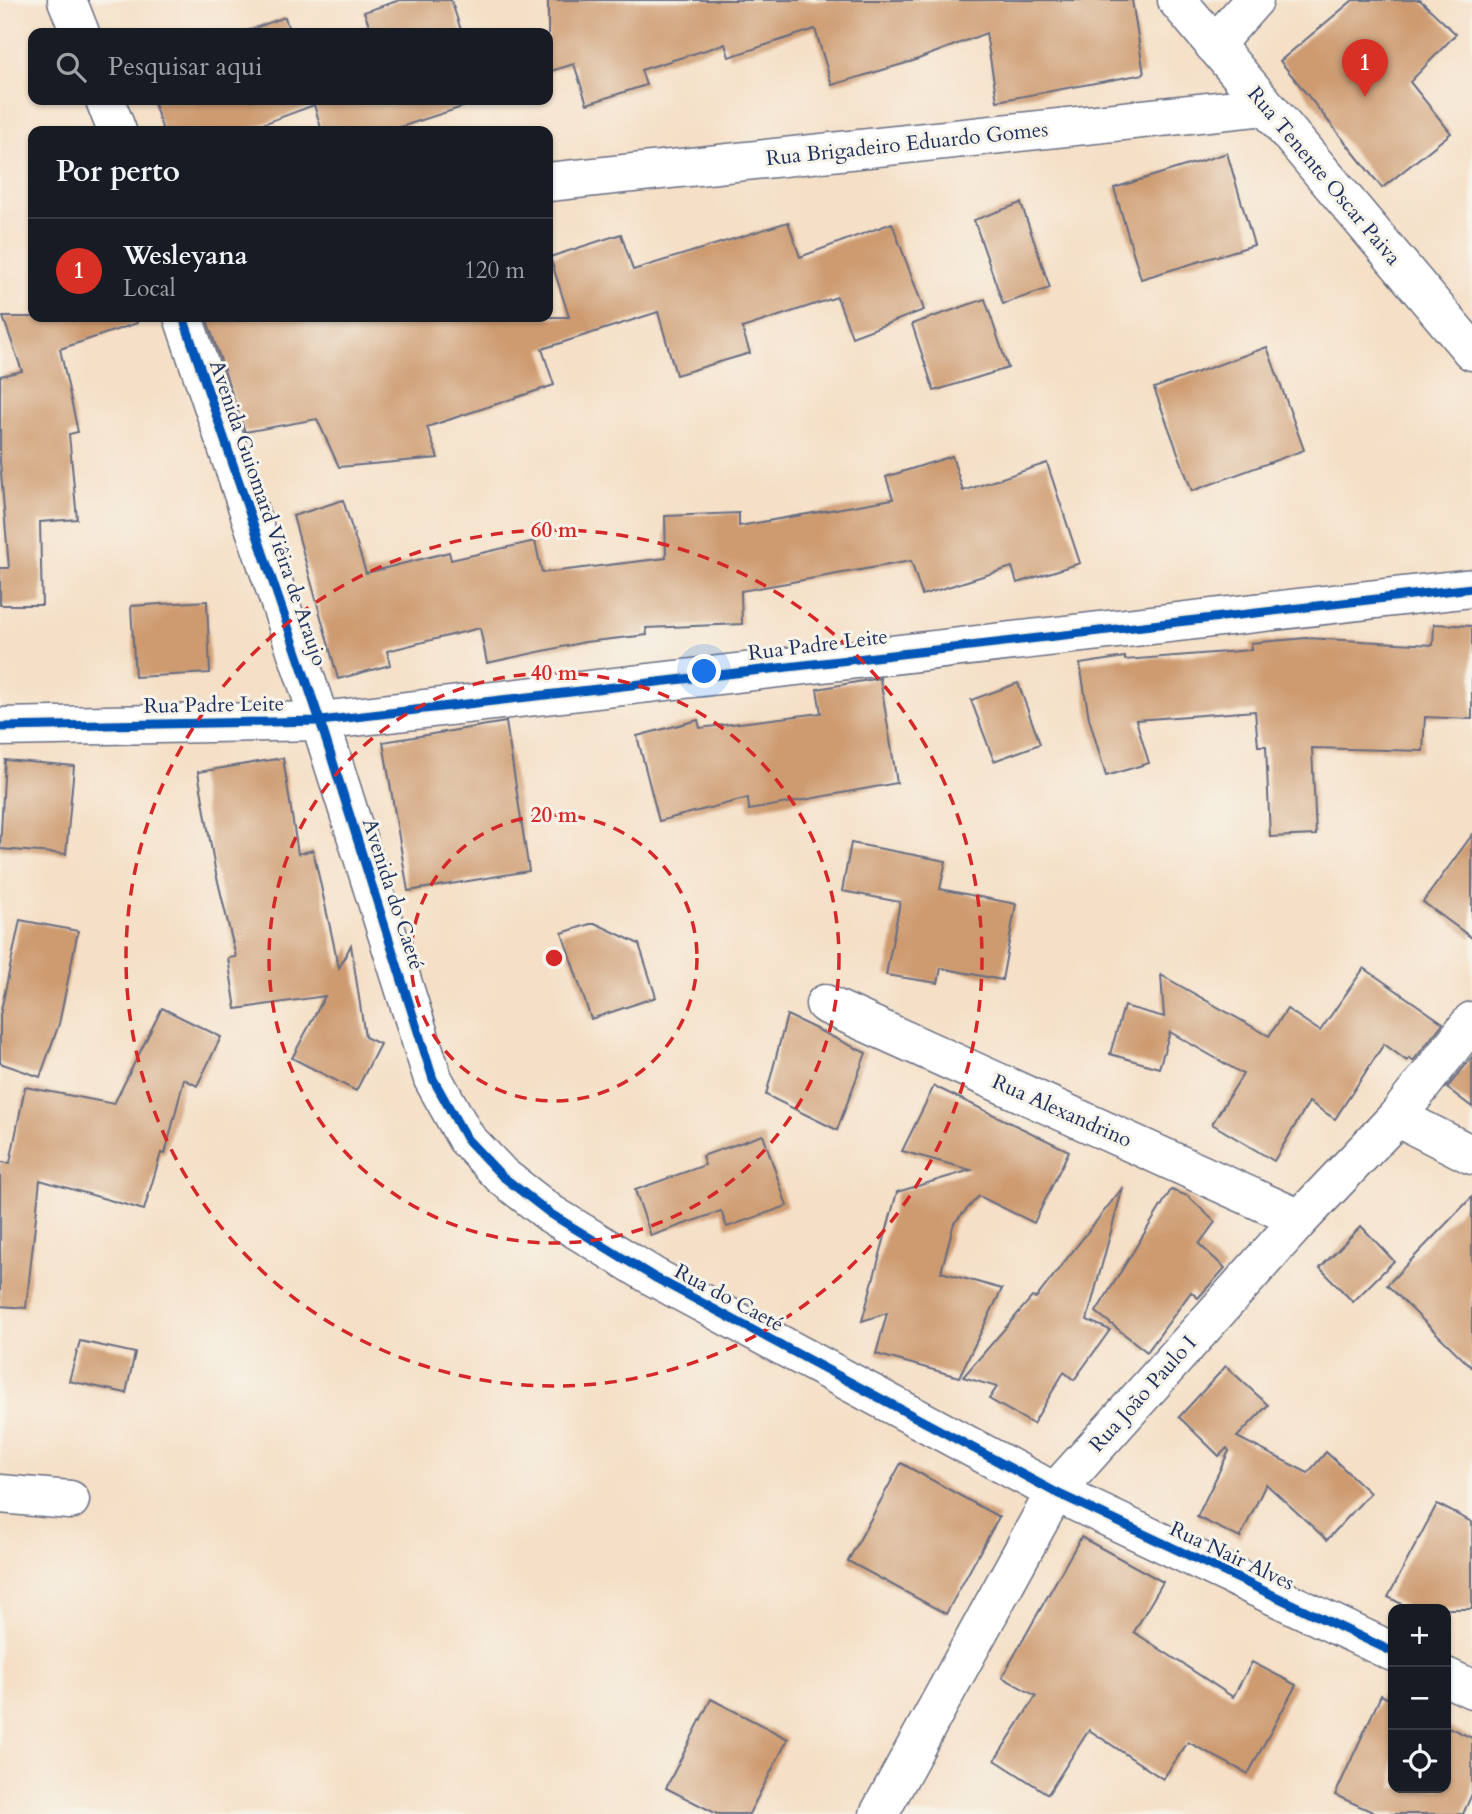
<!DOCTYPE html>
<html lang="pt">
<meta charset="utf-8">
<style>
body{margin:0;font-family:Cardo,serif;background:#20242c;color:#f1f3f6}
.controls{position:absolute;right:21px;bottom:21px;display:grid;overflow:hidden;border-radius:14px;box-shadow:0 2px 5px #0004}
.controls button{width:63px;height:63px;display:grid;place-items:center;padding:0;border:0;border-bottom:2px solid #363941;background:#171b24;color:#f1f3f6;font:35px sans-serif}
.you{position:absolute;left:705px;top:672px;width:24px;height:24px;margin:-18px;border:5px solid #fff;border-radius:50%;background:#1a73e8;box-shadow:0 0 0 10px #1a73e833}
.badge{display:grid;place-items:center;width:46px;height:46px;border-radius:50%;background:#d93025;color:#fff;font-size:23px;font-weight:700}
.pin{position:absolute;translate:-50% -58px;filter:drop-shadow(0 2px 4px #0008)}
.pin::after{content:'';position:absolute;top:37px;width:24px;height:21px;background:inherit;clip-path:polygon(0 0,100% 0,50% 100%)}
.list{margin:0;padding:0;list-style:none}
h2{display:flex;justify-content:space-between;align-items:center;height:91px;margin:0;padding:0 28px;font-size:30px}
h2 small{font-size:23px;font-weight:400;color:#9ea1a6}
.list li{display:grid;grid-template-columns:46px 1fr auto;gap:21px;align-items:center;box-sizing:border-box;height:105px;padding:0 28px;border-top:2px solid #363941}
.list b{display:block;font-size:26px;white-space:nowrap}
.list p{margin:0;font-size:23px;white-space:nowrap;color:#9ea1a6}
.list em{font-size:23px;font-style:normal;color:#9ea1a6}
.icon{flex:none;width:38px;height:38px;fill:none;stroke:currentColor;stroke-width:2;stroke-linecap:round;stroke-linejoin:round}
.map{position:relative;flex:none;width:1472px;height:1814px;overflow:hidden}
.search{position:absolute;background:#171b24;box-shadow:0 2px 5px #0004;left:28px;top:28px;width:525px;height:77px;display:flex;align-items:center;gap:18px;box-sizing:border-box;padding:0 24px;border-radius:14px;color:#9ea1a6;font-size:26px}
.panel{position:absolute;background:#171b24;box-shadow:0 2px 5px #0004;left:28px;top:126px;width:525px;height:196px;border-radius:14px}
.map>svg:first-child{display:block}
.building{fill:#ce9b71}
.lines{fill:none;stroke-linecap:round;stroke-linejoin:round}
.minor-casing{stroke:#676d82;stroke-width:41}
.minor{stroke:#fff;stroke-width:38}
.cycleway-casing{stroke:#f7f3e8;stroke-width:13}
.cycleway{stroke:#0057b8;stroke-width:9}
.ring{fill:none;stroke:#d62828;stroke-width:3.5;stroke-dasharray:12 9}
.labels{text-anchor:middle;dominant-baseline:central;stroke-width:6;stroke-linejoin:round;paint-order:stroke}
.street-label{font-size:21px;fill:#1b2f5e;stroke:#f7f3e8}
.centre{fill:#d62828;stroke:#f7f3e8;stroke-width:3.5}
.ring-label{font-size:21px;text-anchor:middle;font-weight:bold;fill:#d62828;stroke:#f7f3e8;stroke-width:6;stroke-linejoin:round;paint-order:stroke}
</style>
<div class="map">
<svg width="1472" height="1814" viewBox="0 0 1472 1814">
<rect width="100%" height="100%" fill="#f7f3e8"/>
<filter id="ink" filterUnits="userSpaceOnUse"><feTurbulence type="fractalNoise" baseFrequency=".0143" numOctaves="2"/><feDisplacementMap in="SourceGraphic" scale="14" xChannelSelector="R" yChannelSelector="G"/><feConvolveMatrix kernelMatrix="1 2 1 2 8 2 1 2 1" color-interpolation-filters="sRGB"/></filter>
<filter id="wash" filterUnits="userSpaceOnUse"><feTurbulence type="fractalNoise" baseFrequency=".00686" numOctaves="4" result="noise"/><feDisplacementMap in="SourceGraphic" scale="28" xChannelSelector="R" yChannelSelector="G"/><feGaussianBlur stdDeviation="1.57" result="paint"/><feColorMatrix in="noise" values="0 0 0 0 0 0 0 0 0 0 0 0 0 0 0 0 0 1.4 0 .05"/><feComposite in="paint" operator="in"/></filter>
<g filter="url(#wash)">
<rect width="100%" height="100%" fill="#f5dfc6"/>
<g id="blocks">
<g class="building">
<path d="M 400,0 L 451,0 L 462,33 L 346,33 L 369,25 L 364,12 Z"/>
<path d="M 548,0 L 1132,0 L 1144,74 L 997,101 L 986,33 L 913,61 L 832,85 L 815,29 L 729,57 L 725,44 L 641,70 L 646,85 L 587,104 L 574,64 L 548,72 Z"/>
<path d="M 1353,0 L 1420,0 L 1456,34 L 1410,82 L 1451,133 L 1382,188 L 1280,61 Z"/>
<path d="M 285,17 L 290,33 L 241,33 Z"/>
<path d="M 153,100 L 484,100 L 388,131 L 322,131 L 314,105 L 244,131 L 163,131 Z"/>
<path d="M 1227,153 L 1254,245 L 1141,279 L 1114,188 Z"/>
<path d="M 1021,203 L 1050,288 L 1003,304 L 974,220 Z"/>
<path d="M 788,222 L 800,257 L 892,223 L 924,310 L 852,337 L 837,297 L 742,328 L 750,353 L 676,375 L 658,312 L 542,349 L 554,385 L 427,427 L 438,458 L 339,467 L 317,419 L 245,432 L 206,317 L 569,317 L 550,257 L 621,234 L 633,270 Z"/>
<path d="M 985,299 L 1008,368 L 934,391 L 912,324 Z"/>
<path d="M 3,317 L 136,317 L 137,323 L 60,349 L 78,432 L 69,434 L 77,519 L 40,522 L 42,605 L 0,605 L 0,568 L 9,568 L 0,462 L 0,376 L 22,371 Z"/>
<path d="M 1267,347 L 1304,450 L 1192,491 L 1154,388 Z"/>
<path d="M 952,456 L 963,491 L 1047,463 L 1080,563 L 1017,583 L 1012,567 L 922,595 L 911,561 L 741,591 L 742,624 L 646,628 L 647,635 L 585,642 L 487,663 L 480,628 L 387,651 L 390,665 L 338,679 L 293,516 L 343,500 L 366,573 L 449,552 L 451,560 L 535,541 L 542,573 L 666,558 L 665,516 L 739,513 L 739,526 L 893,499 L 886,477 Z"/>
<path d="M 207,601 L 210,673 L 135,677 L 131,606 Z"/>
<path d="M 1434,624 L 1472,626 L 1472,719 L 1425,717 L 1423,751 L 1312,748 L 1316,835 L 1270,837 L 1266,746 L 1258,746 L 1255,711 L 1136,720 L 1149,763 L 1106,776 L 1089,718 L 1080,664 L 1125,657 L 1125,660 L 1251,650 L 1251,643 L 1306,638 L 1433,645 Z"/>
<path d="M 880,678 L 897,783 L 749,810 L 748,798 L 659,821 L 637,736 L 698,720 L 700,728 L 821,713 L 817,689 Z"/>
<path d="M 1018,683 L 1040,744 L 994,761 L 971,700 Z"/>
<path d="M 506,722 L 529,871 L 408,891 L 383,742 Z"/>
<path d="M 283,758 L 298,854 L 313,850 L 339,968 L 351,945 L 365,1037 L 380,1044 L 356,1091 L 292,1058 L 325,996 L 236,1009 L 228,958 L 236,957 L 215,869 L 198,772 Z"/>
<path d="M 5,760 L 74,766 L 66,854 L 0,849 Z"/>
<path d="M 1472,835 L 1472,938 L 1423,902 Z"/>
<path d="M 851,843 L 946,861 L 940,889 L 1016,904 L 1002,980 L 941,968 L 938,983 L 886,975 L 900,902 L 842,891 Z"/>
<path d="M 20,920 L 78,931 L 59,1024 L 40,1077 L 0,1063 L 0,1015 Z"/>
<path d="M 590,924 L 597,924 L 639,944 L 656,997 L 591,1019 L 562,933 Z"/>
<path d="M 1364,968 L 1443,1023 L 1413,1061 L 1409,1058 L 1407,1061 L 1384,1044 L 1335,1119 L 1309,1102 L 1274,1161 L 1212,1124 L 1243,1074 L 1170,1032 L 1159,1068 L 1110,1054 L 1124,1006 L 1164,1017 L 1161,975 L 1269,1036 L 1287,1009 L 1320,1031 Z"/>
<path d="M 162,1008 L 221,1037 L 197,1086 L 184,1079 L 165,1154 L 161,1153 L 144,1210 L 40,1180 L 26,1308 L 0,1306 L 0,1162 L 10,1163 L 25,1087 L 114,1104 Z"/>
<path d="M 787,1015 L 866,1053 L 837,1130 L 766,1095 Z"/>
<path d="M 1472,1057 L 1472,1107 L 1447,1088 Z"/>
<path d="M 934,1086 L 1069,1151 L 1034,1223 L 979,1196 L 954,1223 L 941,1272 L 1002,1289 L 959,1377 L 876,1354 L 887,1313 L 862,1321 L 897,1192 L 971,1170 L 902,1151 Z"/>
<path d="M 763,1135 L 787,1206 L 727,1227 L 721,1211 L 651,1236 L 635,1190 L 705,1165 L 702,1156 Z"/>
<path d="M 1123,1187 L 1087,1320 L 1110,1330 L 1074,1380 L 1064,1372 L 1033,1424 L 989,1399 L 997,1387 L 963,1377 L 1032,1297 L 1036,1298 Z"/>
<path d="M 1171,1190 L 1188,1196 L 1215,1222 L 1199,1244 L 1225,1268 L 1198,1298 L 1191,1292 L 1147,1352 L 1096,1312 Z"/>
<path d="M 1472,1197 L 1472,1368 L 1387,1285 Z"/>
<path d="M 1361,1226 L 1394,1261 L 1353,1302 L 1320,1268 Z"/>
<path d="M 80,1341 L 135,1353 L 126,1393 L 69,1381 Z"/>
<path d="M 1226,1366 L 1268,1405 L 1237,1437 L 1308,1473 L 1326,1452 L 1370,1493 L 1327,1540 L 1266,1484 L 1240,1538 L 1197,1517 L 1229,1451 L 1227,1448 L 1219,1456 L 1179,1417 Z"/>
<path d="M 901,1463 L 999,1517 L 946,1614 L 848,1561 Z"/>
<path d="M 1437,1504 L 1472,1522 L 1472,1609 L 1411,1609 L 1388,1597 Z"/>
<path d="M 1081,1537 L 1163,1582 L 1134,1632 L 1233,1697 L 1252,1662 L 1296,1685 L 1248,1774 L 1188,1742 L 1163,1779 L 1089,1730 L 1048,1794 L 995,1760 L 1036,1696 L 1002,1677 Z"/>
<path d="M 1381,1695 L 1393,1701 L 1393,1788 L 1446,1788 L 1446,1726 L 1472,1738 L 1472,1794 L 1463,1814 L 1377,1814 L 1335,1795 Z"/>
<path d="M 711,1699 L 788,1739 L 749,1814 L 717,1814 L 666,1788 Z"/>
</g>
</g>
</g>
<g filter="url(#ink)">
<use href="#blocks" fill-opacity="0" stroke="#676d82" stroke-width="2"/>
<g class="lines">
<g class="minor-casing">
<g id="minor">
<path d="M 67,0 L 80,33"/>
<path d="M 1177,0 L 1472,351"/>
<path d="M 1214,45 L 1254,0"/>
<path d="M 105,100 L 117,131"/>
<path d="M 548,182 L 1265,106"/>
<path d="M 183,317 L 320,721 L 433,1079 L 466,1138 L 502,1176 L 551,1214 L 654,1277 L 1055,1492 L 1393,1652"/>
<path d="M 0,727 L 320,721 L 1472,588"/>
<path d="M 825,1004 L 1300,1219"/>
<path d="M 1397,1117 L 1472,1155"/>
<path d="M 0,1494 L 70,1500"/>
<path d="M 1446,1677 L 1472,1689"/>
<path d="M 879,1814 L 1055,1492 L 1300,1219 L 1397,1117 L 1472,1021"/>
</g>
</g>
<use href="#minor" class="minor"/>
<g class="cycleway-casing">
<g id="cycleway">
<path d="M 183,317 L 320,721 L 433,1079 L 466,1138 L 502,1176 L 551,1214 L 654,1277 L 1055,1492 L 1393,1652"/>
<path d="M 0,727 L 320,721 L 1472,588"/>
</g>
</g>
<use href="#cycleway" class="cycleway"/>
</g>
</g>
<g class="ring">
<circle cx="554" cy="958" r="143"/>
<circle cx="554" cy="958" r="285"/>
<circle cx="554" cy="958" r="428"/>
</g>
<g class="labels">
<g class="street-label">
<text transform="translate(907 144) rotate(-6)">Rua Brigadeiro Eduardo Gomes</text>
<text transform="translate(1324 176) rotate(50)">Rua Tenente Oscar Paiva</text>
<text transform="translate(268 513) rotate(71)">Avenida Guiomard Viêira de Araujo</text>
<text transform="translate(818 645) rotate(-7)">Rua Padre Leite</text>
<text transform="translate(214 705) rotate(-1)">Rua Padre Leite</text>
<text transform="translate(393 894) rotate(72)">Avenida do Caeté</text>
<text transform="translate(1062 1111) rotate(24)">Rua Alexandrino</text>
<text transform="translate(729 1298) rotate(28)">Rua do Caeté</text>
<text transform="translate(1143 1394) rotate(-48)">Rua João Paulo I</text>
<text transform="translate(1232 1556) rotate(25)">Rua Nair Alves</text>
</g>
</g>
<circle cx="554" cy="958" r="10" class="centre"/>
<g class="ring-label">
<text x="554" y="537">60 m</text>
<text x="554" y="680">40 m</text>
<text x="554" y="822">20 m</text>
</g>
</svg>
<div class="controls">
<button>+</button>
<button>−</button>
<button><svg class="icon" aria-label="locate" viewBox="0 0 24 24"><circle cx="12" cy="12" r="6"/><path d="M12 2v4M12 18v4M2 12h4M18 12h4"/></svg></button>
</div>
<div class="you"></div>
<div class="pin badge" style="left:1365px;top:97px">1</div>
<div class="search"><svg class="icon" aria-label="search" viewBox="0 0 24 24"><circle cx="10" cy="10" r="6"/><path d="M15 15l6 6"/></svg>Pesquisar aqui</div>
<section class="panel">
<h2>Por perto<small></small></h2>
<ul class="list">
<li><span class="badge">1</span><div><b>Wesleyana</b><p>Local</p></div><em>120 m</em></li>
</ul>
</section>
</div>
